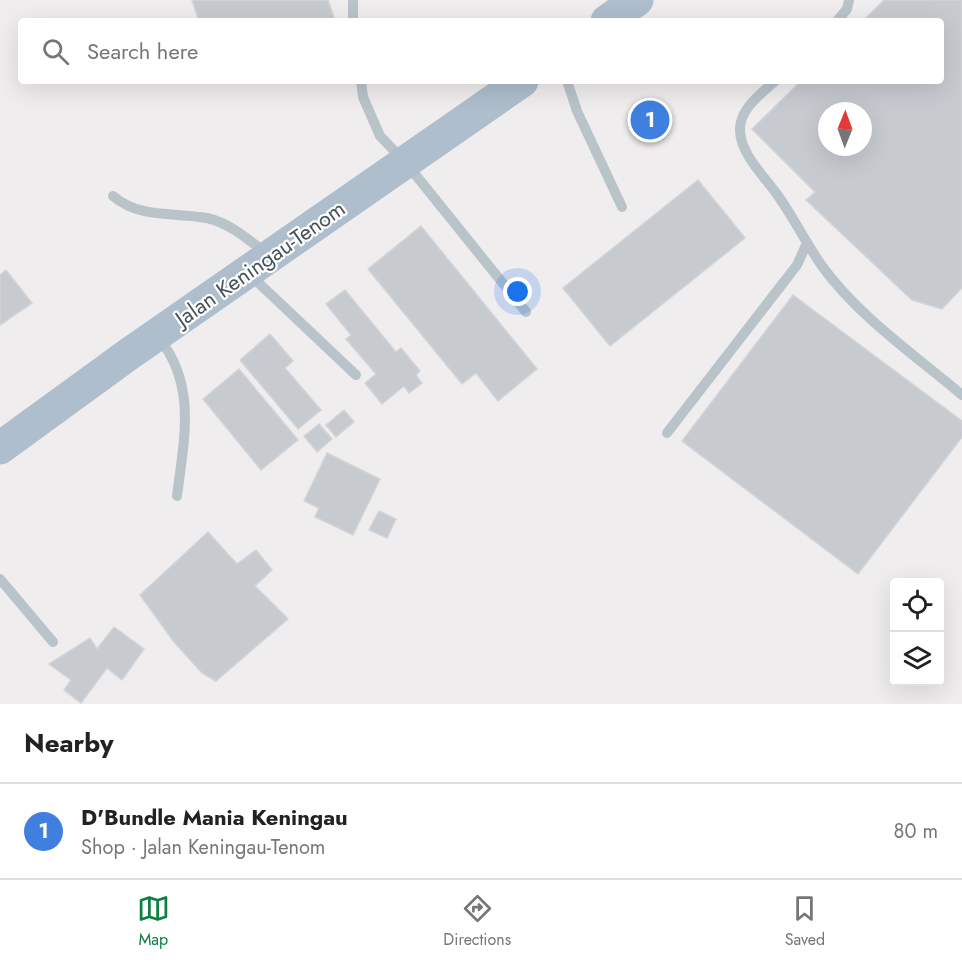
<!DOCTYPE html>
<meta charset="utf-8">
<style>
body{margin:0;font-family:Jost,sans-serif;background:#f2f2f2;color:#222}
.controls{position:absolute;right:18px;bottom:18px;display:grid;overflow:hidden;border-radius:6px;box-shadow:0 6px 24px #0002}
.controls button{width:54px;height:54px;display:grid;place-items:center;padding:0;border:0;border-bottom:2px solid #e0e0e0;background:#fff;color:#222;font:30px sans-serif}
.compass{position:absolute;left:818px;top:102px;width:54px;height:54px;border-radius:50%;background:#fff;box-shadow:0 6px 24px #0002;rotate:1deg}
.you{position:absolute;left:518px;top:292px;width:21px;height:21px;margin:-15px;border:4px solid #fff;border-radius:50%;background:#1a73e8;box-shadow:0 0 0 9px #1a73e833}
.badge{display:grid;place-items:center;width:39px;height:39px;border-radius:50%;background:#0b8043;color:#fff;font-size:20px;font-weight:700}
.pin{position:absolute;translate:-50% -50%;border:3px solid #fff;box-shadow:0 2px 6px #0006}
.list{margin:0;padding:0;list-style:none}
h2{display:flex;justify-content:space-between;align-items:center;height:78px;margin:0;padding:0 24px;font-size:26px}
h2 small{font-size:20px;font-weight:400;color:#767676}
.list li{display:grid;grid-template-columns:39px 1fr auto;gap:18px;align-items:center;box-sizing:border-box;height:96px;padding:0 24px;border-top:2px solid #e0e0e0}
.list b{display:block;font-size:22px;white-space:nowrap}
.list p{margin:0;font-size:20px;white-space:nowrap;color:#767676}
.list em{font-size:20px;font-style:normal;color:#767676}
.icon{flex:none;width:33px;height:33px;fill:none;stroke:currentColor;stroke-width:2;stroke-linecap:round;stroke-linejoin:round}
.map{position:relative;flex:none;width:962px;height:704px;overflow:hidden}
.search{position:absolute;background:#fff;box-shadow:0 6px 24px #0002;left:18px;right:18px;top:18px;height:66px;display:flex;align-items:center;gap:15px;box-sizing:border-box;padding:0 21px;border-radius:6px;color:#767676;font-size:22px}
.sheet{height:174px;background:#fff}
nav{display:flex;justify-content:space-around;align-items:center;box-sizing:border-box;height:84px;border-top:2px solid #e0e0e0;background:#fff;font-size:16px;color:#767676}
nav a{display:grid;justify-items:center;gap:3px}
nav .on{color:#0b8043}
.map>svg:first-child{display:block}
.building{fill:#c7cbd0;stroke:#d2d4d9;stroke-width:1.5;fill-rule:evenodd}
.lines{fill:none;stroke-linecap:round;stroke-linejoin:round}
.lane{stroke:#b9c3ca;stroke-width:10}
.primary{stroke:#aebecc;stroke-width:33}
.labels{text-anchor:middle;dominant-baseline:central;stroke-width:4.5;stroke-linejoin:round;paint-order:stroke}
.street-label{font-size:22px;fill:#46525a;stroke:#fff}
</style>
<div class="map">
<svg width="962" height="704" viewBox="0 0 962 704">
<rect width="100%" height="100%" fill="#f0edee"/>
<g class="building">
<path d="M 192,0 L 328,0 L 335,21 L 199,21 Z"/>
<path d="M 884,0 L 962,0 L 962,288 L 942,309 L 912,300 L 806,200 L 815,192 L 752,129 L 801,81 L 941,81 L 941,21 L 863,21 ZM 827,111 L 863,111 L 863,147 L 827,147 Z"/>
<path d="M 698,180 L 745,238 L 610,346 L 563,288 Z"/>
<path d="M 421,226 L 537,369 L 498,401 L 476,373 L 462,384 L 368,269 Z"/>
<path d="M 6,270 L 32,303 L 0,325 L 0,275 Z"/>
<path d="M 345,290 L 396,352 L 401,348 L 420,371 L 416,375 L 422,383 L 409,393 L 404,386 L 382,404 L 365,383 L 376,374 L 346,339 L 351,335 L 326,304 Z"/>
<path d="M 793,295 L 962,421 L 962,437 L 858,574 L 682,441 Z"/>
<path d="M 270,334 L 293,361 L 285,368 L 321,410 L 298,429 L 240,360 Z"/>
<path d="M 239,369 L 298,440 L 261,470 L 203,399 Z"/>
<path d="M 344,410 L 354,422 L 336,437 L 326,425 Z"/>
<path d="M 319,424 L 332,439 L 317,452 L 304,436 Z"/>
<path d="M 327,453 L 380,479 L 353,535 L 315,517 L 319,508 L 304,501 Z"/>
<path d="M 379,511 L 396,519 L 387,538 L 369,530 Z"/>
<path d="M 208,532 L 237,564 L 256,550 L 272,570 L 255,586 L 288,619 L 216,681 L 202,673 L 174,642 L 140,595 Z"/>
<path d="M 114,627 L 144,649 L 122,680 L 107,668 L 81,703 L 64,690 L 71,680 L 49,664 L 90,638 L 97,649 Z"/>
</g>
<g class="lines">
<g class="lane">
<path d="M 353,0 L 353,21"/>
<path d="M 837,21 L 847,9 L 849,0"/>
<path d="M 361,81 L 363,97 L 380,136 L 406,163 L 526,312"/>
<path d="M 567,81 L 577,111 L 622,207"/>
<path d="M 775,81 C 761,94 739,109 740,131 C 741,154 763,175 776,193 C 793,216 805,242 822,266 C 857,315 916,356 962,395"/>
<path d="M 113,196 C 140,219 174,212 207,218 C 230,223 249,240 267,254"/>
<path d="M 249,274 L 356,375"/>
<path d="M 159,338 C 197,386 184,439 177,496"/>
<path d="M 667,433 L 797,265 L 807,243"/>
<path d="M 0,579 L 53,642"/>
</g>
<g class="primary">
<path d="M 607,21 L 637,0"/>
<path d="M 0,448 L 129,354 L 522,81"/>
</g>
</g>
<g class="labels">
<g class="street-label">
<text transform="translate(260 263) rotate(-35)">Jalan Keningau-Tenom</text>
</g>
</g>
</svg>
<div class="controls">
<button><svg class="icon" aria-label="locate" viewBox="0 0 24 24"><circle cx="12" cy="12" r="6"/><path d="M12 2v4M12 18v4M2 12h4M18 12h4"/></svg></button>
<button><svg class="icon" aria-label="layers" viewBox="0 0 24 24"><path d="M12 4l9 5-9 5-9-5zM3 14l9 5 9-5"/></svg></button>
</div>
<svg class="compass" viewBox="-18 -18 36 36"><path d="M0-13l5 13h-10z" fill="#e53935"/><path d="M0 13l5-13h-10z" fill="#767676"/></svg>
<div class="you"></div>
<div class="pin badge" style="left:650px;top:120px;background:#3f7fe0">1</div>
<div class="search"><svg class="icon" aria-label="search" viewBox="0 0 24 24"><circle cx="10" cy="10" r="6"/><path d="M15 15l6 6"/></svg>Search here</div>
</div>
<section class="sheet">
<h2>Nearby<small></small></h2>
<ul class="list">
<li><span class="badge" style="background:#3f7fe0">1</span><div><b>D'Bundle Mania Keningau</b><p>Shop · Jalan Keningau-Tenom</p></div><em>80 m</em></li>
</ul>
</section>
<nav>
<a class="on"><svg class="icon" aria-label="map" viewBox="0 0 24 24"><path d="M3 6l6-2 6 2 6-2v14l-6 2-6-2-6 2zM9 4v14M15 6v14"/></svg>Map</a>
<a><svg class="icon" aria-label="directions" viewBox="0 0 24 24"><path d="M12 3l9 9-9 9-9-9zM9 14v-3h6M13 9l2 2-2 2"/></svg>Directions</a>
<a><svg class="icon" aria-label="saved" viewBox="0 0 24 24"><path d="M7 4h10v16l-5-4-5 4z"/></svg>Saved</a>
</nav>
